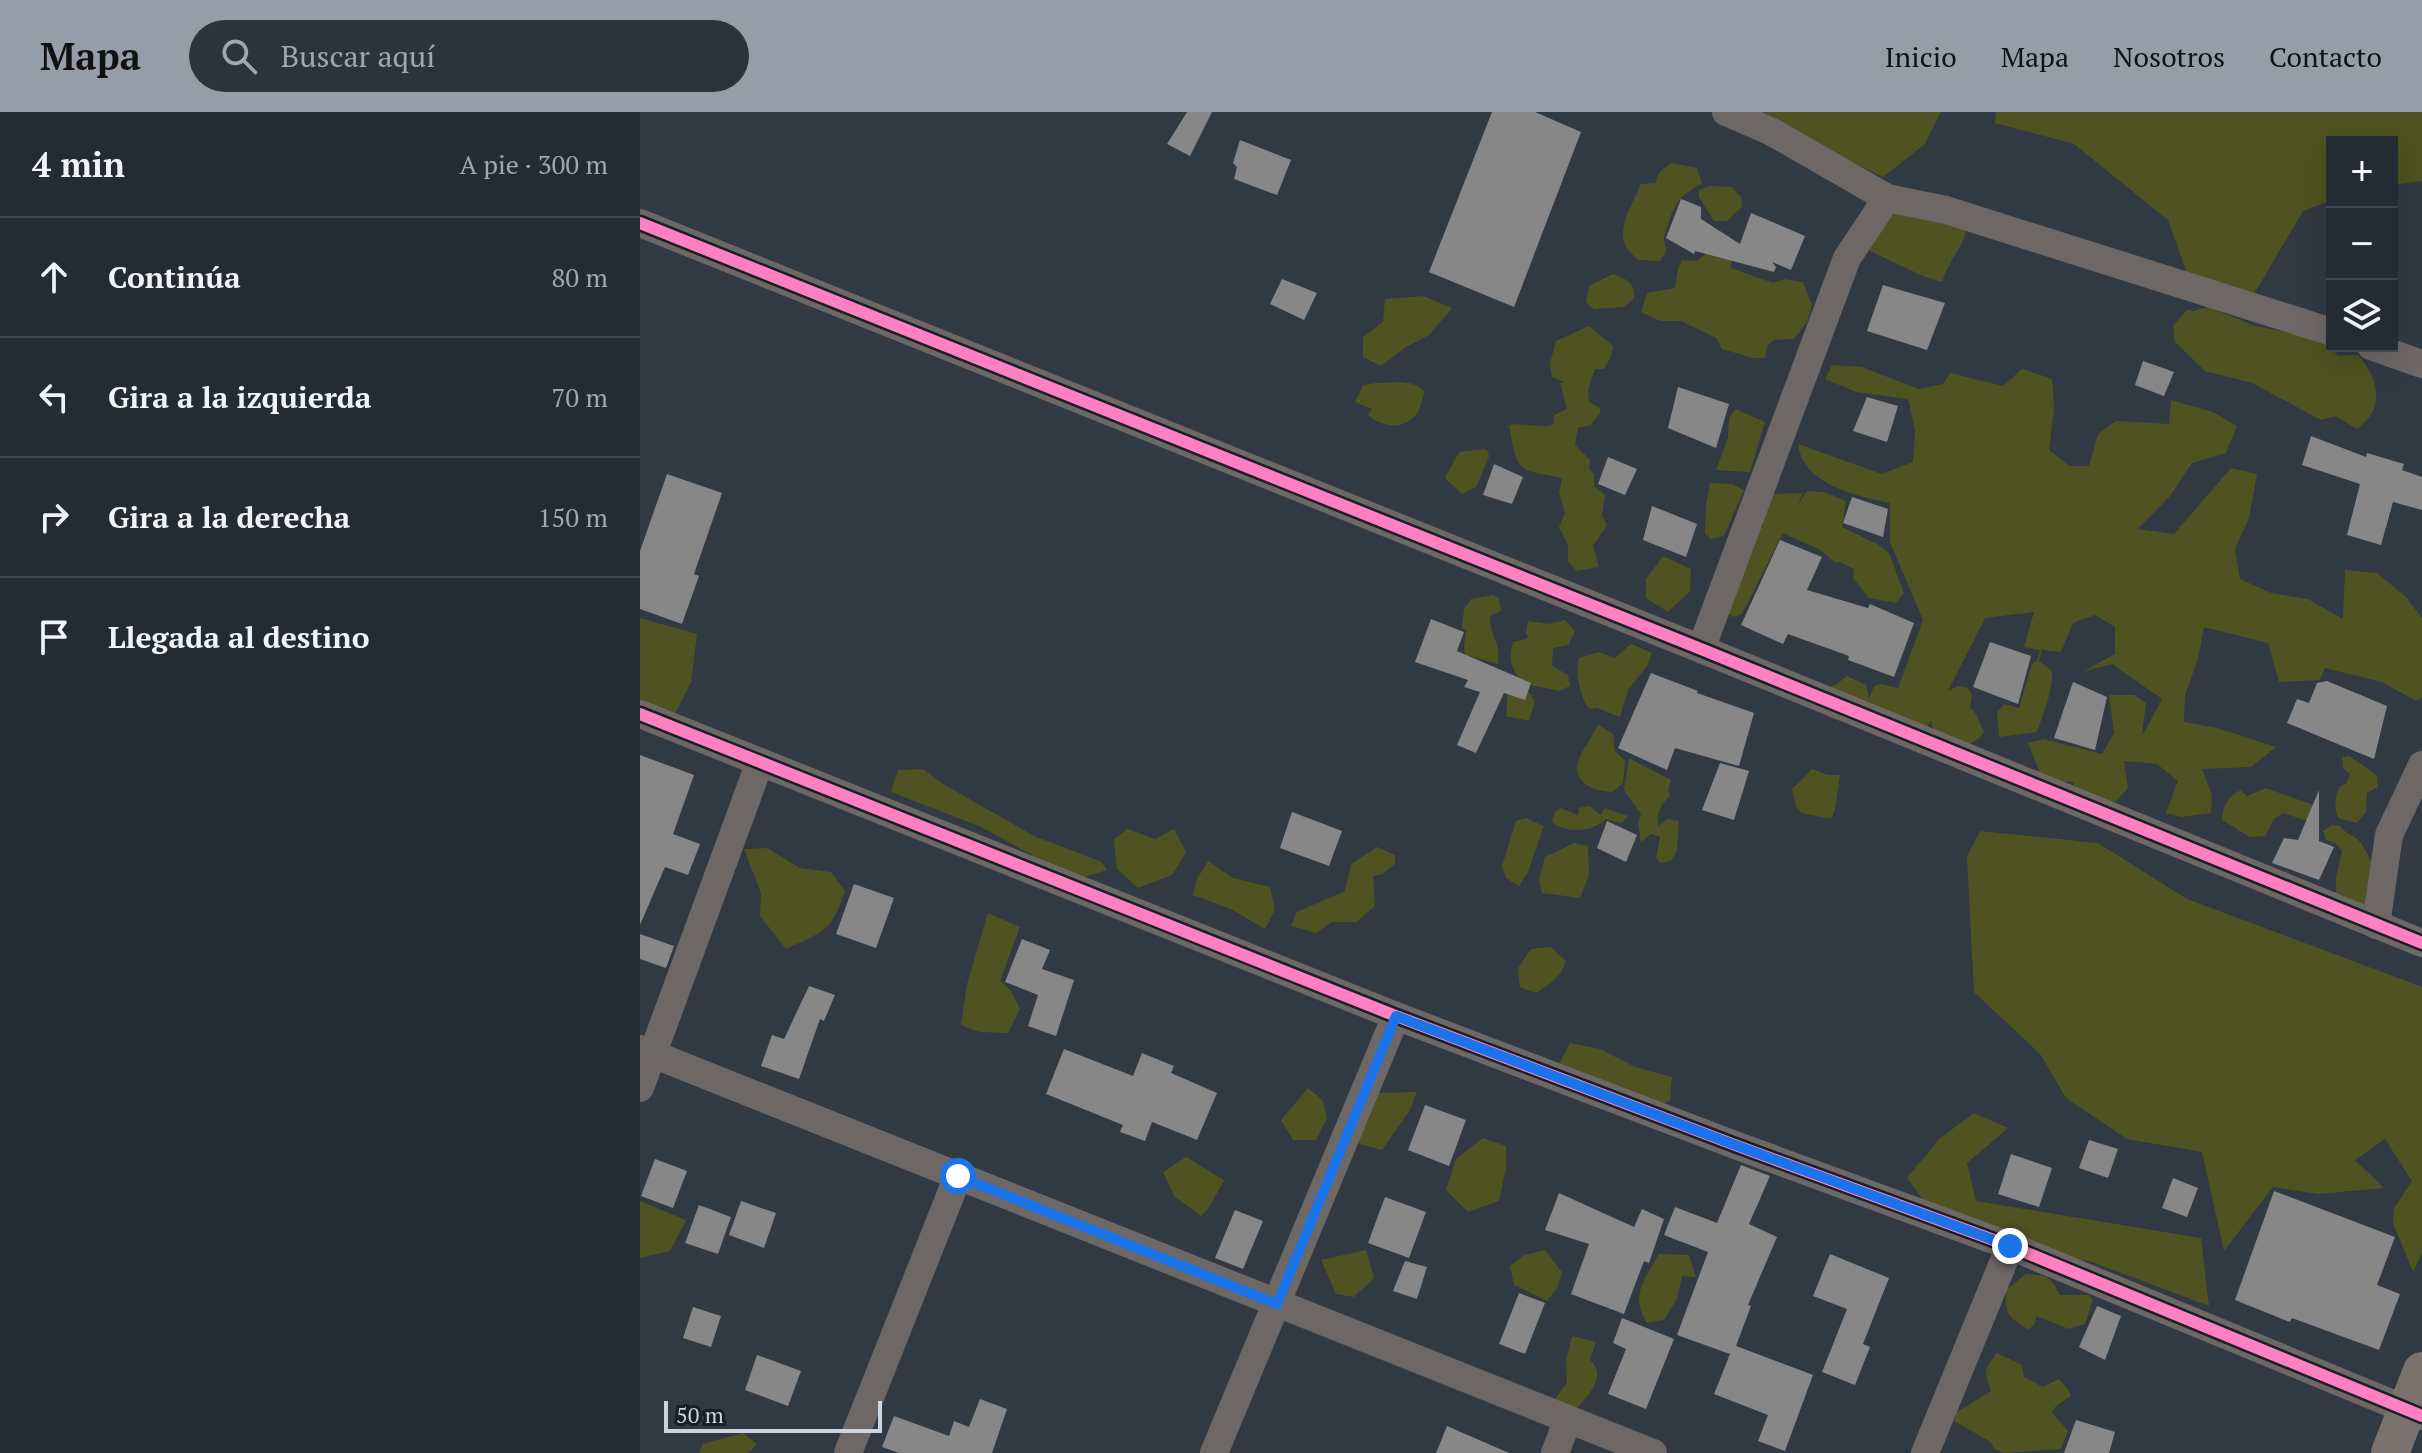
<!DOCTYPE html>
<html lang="es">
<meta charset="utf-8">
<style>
body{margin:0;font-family:"PT Serif",serif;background:#2d333a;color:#f1f3f6}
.controls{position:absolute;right:24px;top:24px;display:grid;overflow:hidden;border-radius:0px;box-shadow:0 8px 32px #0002}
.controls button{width:72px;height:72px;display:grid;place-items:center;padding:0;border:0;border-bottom:2px solid #42474d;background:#252b32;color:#f1f3f6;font:40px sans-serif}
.scale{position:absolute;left:24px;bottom:20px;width:218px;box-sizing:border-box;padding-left:8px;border:4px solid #cbd4df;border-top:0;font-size:22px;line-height:28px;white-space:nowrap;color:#cbd4df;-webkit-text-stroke:6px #181f27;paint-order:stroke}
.stop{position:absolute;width:24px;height:24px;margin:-18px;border:6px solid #1a73e8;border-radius:50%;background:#fff}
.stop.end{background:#1a73e8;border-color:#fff;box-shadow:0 2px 8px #0008}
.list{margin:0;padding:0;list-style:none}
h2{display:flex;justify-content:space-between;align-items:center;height:104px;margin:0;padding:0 32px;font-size:34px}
h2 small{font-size:26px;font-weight:400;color:#a3a7ac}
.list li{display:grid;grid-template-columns:52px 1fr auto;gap:24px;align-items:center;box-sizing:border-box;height:120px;padding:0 32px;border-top:2px solid #42474d}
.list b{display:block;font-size:30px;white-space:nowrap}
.list em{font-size:26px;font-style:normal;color:#a3a7ac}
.icon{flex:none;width:44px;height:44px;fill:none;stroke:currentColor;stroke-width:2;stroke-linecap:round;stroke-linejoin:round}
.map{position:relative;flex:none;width:1782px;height:1341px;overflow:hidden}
header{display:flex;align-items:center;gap:48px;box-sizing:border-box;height:112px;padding:0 40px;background:#959ea8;color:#111}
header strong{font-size:38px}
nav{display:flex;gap:44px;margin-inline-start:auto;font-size:28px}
.search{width:560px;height:72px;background:#2d333a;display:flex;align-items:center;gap:20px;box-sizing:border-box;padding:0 28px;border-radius:44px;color:#a3a7ac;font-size:30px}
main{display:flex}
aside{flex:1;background:#252b32}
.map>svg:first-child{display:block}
.green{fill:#4f5321}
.building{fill:#878787}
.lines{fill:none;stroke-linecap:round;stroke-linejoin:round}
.street{stroke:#6d6766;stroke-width:28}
.secondary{stroke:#7a726f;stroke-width:38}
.cycleway-casing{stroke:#181f27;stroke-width:17}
.cycleway{stroke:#ff80c0;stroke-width:12}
.route{stroke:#1a73e8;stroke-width:10}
</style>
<header>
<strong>Mapa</strong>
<div class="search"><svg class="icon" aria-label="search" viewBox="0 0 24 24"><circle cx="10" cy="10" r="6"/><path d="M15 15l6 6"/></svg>Buscar aquí</div>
<nav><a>Inicio</a><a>Mapa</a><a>Nosotros</a><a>Contacto</a></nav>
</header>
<main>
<aside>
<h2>4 min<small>A pie · 300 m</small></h2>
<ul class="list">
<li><svg class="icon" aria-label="ahead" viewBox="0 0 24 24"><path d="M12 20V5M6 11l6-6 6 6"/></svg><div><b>Continúa</b></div><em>80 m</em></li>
<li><svg class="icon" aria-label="left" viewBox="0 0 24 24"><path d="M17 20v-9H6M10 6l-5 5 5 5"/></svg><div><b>Gira a la izquierda</b></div><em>70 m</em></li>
<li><svg class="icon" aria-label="right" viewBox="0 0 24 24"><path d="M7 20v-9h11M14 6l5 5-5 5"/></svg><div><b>Gira a la derecha</b></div><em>150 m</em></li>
<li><svg class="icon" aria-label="arrive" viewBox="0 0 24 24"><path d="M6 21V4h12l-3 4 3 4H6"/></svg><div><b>Llegada al destino</b></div></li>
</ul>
</aside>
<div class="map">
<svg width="1782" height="1341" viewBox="0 0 1782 1341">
<rect width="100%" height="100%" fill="#313943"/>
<g class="green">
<path d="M 1108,0 L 1301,0 L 1285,32 L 1243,65 Z"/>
<path d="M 1356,0 L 1782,0 L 1782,69 L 1752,73 L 1752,30 L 1692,30 L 1692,88 L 1663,99 L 1614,182 L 1549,167 L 1528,108 L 1434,32 L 1355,11 Z"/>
<path d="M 1032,51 L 1057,56 L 1062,72 C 1034,86 1034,96 1024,124 C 1023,137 1031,134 1020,149 L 998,148 C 994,144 987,138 985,133 C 977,113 994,90 1001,72 L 1016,71 C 1017,60 1023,56 1032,51 Z"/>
<path d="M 1071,74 L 1092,75 L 1101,85 L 1102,95 L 1087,109 L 1074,109 L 1059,85 L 1059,78 Z"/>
<path d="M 1307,83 L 1329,96 C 1329,133 1313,138 1302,170 L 1285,165 L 1230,139 L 1230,134 L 1254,98 L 1305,88 Z"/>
<path d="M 1074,136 L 1093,140 L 1091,156 L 1133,171 L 1144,167 L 1163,170 L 1172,193 L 1167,210 L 1154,227 L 1134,228 L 1128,233 L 1125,246 L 1113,246 L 1082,237 L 1076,226 L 1041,209 L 1020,209 L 1001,200 L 1007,181 L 1035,176 L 1038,157 L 1042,148 L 1057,149 Z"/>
<path d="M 973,162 C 987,168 995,169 994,186 L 984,195 L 954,197 L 946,190 L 949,174 Z"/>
<path d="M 784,184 L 812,196 L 789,223 L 766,235 L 741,254 L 723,245 L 723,225 L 743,210 L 745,187 Z"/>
<path d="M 1568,195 L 1615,214 L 1682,227 L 1698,244 L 1718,243 C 1739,267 1746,297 1717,317 L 1695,304 L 1681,308 L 1612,271 L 1565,259 L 1535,230 L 1533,214 L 1547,198 L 1553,199 Z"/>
<path d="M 949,214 L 973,234 L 971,245 L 964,257 L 955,257 L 948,278 L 949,290 L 960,296 L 960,301 L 951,313 L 938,316 L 935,333 L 950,348 L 949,356 L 954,362 L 954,374 L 965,383 L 962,404 L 967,413 L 953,434 L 959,455 L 937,459 L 928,450 L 928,433 L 919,415 L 925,401 L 919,381 L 922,366 C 874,356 878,361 869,313 C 884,310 898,317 913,313 L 914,303 L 927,297 L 920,271 L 925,270 L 912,265 L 910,251 L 916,229 Z"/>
<path d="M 1192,253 L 1222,255 L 1279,277 L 1303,272 L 1310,261 L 1363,274 L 1382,257 L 1412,267 L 1414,296 L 1409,338 L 1430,354 L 1449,354 L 1458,322 L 1476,309 L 1529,312 L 1531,288 L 1573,300 L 1597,314 L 1586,341 L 1552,351 L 1530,384 L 1498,417 L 1534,422 L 1591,356 L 1617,362 L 1609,406 L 1595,437 L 1600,467 L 1631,481 L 1668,487 L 1703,507 L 1705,458 L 1737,461 L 1766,485 L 1782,506 L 1782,586 L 1776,589 L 1742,570 L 1685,556 L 1680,568 L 1639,570 L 1628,531 L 1564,515 L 1558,547 L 1545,583 L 1544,610 L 1577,616 L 1636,635 L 1611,655 L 1562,657 L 1572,683 L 1571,701 L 1541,705 L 1526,701 L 1538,669 L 1517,652 L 1484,649 L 1488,676 L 1469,697 L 1439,688 L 1433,670 L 1403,669 L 1388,631 L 1403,627 L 1462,642 L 1474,621 L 1469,583 L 1494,583 L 1506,591 L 1502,624 L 1522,587 L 1472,552 L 1442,560 L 1475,542 L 1475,515 L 1455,503 L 1433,511 L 1421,540 L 1402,538 L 1399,549 L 1412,559 L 1412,569 L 1408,588 L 1397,620 L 1359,625 L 1357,600 L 1364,592 L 1379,596 L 1392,552 L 1396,549 L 1401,538 L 1384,535 L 1394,500 L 1345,506 L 1308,579 L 1318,574 L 1328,576 L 1332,583 L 1330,595 L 1336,602 L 1344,620 C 1331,639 1316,633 1296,630 L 1291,609 L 1276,632 L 1236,593 L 1229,593 L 1211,609 C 1193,608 1185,607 1175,591 L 1182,578 L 1197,572 L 1207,564 L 1226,573 L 1229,587 L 1234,574 L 1241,572 L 1258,576 L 1283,508 L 1250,430 L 1250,391 C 1216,384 1163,373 1158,332 L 1242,362 L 1273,350 L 1275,319 L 1268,287 L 1216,280 L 1185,267 Z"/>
<path d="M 736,271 C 753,271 773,266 785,280 C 782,287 780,299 775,304 C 761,319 741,314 728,303 L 732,297 L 715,290 L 723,273 Z"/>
<path d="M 1095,297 L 1125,310 L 1110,360 L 1076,358 L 1088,326 L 1089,306 Z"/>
<path d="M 844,337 L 848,339 L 849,345 L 836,375 L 822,382 L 805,366 L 819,340 Z"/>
<path d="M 1070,371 L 1092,372 L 1104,378 L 1084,424 L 1071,427 L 1065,422 L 1066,393 Z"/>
<path d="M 1170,379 L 1184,380 L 1206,389 L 1202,415 L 1239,433 L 1249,441 L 1264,481 L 1256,491 L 1229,486 L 1213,466 L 1214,457 L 1200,450 L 1196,451 L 1180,438 L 1143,421 L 1102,502 L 1094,505 L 1085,499 L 1114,416 L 1123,415 L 1120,402 L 1132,382 L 1163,381 L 1157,394 L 1166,380 Z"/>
<path d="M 1023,444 L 1051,457 L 1050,479 L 1028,500 L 1006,486 L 1006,467 Z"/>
<path d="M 853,483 L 859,487 L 861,499 L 850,504 C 850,526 861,528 858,552 L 825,543 L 824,534 L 826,518 L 822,516 L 824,497 L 831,487 Z"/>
<path d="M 0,506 L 57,522 L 51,570 L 32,608 L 0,600 Z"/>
<path d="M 925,508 L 935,519 L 928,533 L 913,536 L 912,554 L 928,563 L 930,574 L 919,579 L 886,572 C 871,558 868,549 873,530 L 886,527 L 889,524 L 886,522 L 888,509 L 909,512 Z"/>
<path d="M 991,532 L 1012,541 L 1007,554 L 988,578 L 980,605 L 957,596 L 949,597 C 940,585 935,561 939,546 L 959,540 L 975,546 Z"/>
<path d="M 886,576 L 895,589 L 889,609 L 866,604 L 868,580 Z"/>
<path d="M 959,613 L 973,622 L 975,639 L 985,649 L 983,671 L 972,680 C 935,677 928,658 949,629 C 953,623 953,619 959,613 Z"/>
<path d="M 1709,644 L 1737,663 L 1738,675 L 1727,681 L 1726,700 L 1717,711 L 1698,706 C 1694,694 1694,684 1701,673 L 1706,672 L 1710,662 L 1703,656 L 1702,645 Z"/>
<path d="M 989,646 L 1031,668 L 1028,677 L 1030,684 C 1021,692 1016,702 1018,714 L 1027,707 L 1039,709 L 1037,738 L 1031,749 L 1020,751 L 1016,746 L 1020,725 L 1011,722 L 1001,730 L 998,712 L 1001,702 L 984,678 Z"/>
<path d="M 283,657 L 303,672 L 394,724 L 462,750 L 467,758 L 444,765 L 401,748 L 341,715 L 251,680 L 258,658 Z"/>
<path d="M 1172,657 L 1188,663 L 1200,663 L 1195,698 L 1191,707 L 1161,701 L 1156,694 L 1152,677 Z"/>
<path d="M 1626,676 L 1676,694 L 1670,710 L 1644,701 L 1634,707 L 1625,724 L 1610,725 L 1582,708 C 1583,694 1587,684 1601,678 L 1607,684 Z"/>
<path d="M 949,694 L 961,703 L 965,696 L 988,704 L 981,711 L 966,707 C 953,720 926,722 912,710 L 915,700 L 921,696 L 938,703 L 939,696 Z"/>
<path d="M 886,706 L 904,714 L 888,760 L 879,774 L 866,766 L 862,754 L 876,709 Z"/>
<path d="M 1692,713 L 1700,714 C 1706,722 1714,723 1720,730 C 1735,749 1737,774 1743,797 L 1696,786 L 1696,766 L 1702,739 L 1695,731 L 1686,728 L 1683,719 Z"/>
<path d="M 488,717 L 515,727 L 534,717 L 546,740 L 532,763 L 498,776 L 477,757 L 474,727 Z"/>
<path d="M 1340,719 L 1458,731 L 1547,787 L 1782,875 L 1782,1141 L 1773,1160 L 1753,1111 L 1754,1096 L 1772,1069 L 1745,1027 L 1715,1048 L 1744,1076 L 1678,1082 L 1633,1075 L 1584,1139 L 1562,1040 L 1487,1027 L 1426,986 L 1400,942 L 1334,880 L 1327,744 Z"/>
<path d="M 934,731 L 948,734 L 949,763 L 940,786 L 902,781 L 899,767 L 905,745 Z"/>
<path d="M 737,735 L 755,743 L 755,752 L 743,762 L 733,764 L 735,794 L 716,810 L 692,810 L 676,821 L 651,814 L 657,800 L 705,779 L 711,752 Z"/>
<path d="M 127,736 L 160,756 L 191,760 L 205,779 C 191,820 185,819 146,837 L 120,804 L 121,781 L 104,737 Z"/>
<path d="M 568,749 L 593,766 L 630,775 L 635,798 L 625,817 L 591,797 L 553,783 L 557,767 Z"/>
<path d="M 348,801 L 380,815 L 360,869 L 370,877 L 380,897 L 368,921 L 340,920 L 321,913 L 327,872 Z"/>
<path d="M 911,835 L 926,849 C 921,865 910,872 896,881 L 880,875 L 878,856 L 891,837 Z"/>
<path d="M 930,931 L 960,937 L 995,955 L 1032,965 L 1030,988 L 1017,996 L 938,974 L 920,950 Z"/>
<path d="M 668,976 L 683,989 L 687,1006 L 676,1028 L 653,1028 L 641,1008 Z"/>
<path d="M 777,980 L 770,998 L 742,1038 L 705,1028 L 735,981 Z"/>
<path d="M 1334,1001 L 1368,1016 L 1327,1051 L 1336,1089 L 1561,1126 L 1569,1194 L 1452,1150 L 1370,1134 L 1287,1093 L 1267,1066 L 1299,1027 Z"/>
<path d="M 843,1026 L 866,1034 L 866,1056 L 859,1089 L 828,1100 L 806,1078 L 816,1047 Z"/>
<path d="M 546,1045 L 584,1068 L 570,1094 L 561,1104 L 534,1084 L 523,1060 Z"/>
<path d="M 0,1089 L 46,1108 L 30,1139 L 0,1146 Z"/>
<path d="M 726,1138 L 734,1166 L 714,1185 L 696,1182 L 681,1148 Z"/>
<path d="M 905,1138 L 922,1160 L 917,1176 L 907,1189 L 874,1173 L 870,1154 L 884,1143 Z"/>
<path d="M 1019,1142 L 1049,1143 L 1056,1165 L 1042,1164 L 1037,1187 L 1024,1208 L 1007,1211 C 990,1182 1004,1169 1019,1142 Z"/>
<path d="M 1386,1162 C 1408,1164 1409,1162 1420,1183 L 1449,1183 L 1453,1188 L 1445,1212 L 1429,1217 L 1396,1204 L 1395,1211 L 1389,1218 C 1370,1206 1364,1203 1366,1178 Z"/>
<path d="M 932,1224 L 956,1230 L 950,1248 C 971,1266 941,1290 929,1306 L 912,1291 L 927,1271 L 926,1249 Z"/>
<path d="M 1357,1241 L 1382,1253 L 1384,1265 L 1403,1275 L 1419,1267 L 1428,1277 L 1431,1284 L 1416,1294 L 1412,1300 L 1428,1319 L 1421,1337 L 1364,1341 L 1354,1337 L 1351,1330 L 1314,1309 L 1317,1300 L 1351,1279 C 1344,1258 1343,1259 1357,1241 Z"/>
<path d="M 103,1321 L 117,1332 L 109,1341 L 59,1341 L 63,1332 Z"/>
</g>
<g class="building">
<path d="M 547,0 L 572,0 L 550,44 L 527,32 Z"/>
<path d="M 852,0 L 895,0 L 941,20 L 874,195 L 789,160 Z"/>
<path d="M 600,28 L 651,48 L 637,83 L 594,67 L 597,55 L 593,51 Z"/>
<path d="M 1041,87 L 1061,95 L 1061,107 L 1100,132 L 1111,101 L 1165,124 L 1151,158 L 1132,150 L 1136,155 L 1134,160 L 1055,139 L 1054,142 L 1026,126 Z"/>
<path d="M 642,167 L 677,181 L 664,208 L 630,192 Z"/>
<path d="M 1243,173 L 1305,191 L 1287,238 L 1227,219 Z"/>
<path d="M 1503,249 L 1534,260 L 1524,284 L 1495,273 Z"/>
<path d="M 1038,275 L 1089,292 L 1076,336 L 1028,316 Z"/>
<path d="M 1227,285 L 1258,294 L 1247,330 L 1213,319 Z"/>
<path d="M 1671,324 L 1726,345 L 1727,341 L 1764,352 L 1762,358 L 1782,365 L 1782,398 L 1753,390 L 1741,433 L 1707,423 L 1720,372 L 1662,353 Z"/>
<path d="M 968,345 L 997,357 L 985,383 L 958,372 Z"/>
<path d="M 854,352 L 883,365 L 872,392 L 843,383 Z"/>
<path d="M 27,362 L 82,381 L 54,462 L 59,464 L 42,512 L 0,497 L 0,439 Z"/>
<path d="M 1212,385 L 1248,397 L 1243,425 L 1203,411 Z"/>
<path d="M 1012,394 L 1057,412 L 1046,445 L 1003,428 Z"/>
<path d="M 1140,428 L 1182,445 L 1167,478 L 1228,496 L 1230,492 L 1274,511 L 1254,565 L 1208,548 L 1209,544 L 1148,522 L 1143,532 L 1101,513 Z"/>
<path d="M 791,507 L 824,520 L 817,539 L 891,571 L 885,588 L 864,581 L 836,641 L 817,633 L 840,580 L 824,575 L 828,568 L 775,550 Z"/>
<path d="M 1350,530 L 1391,544 L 1378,592 L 1333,575 Z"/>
<path d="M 1011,561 L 1058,579 L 1057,581 L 1114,601 L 1099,654 L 1035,636 L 1027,658 L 978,636 Z"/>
<path d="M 1687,569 L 1747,594 L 1734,647 L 1647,611 L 1657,587 L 1669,591 L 1677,571 Z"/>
<path d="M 1433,570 L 1467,585 L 1455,638 L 1414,626 Z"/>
<path d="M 0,643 L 54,663 L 33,722 L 60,732 L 48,763 L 25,755 L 0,813 Z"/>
<path d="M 1080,651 L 1109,659 L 1094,708 L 1062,698 Z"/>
<path d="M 1679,678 L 1679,729 L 1694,735 L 1679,768 L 1632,751 L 1644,726 L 1658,728 Z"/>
<path d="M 652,700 L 702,719 L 689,754 L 640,736 Z"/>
<path d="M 967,709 L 997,723 L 986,750 L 957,736 Z"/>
<path d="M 214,772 L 254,786 L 236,836 L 196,822 Z"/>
<path d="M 0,822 L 34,834 L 26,856 L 0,847 Z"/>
<path d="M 382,827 L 410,838 L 402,857 L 434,868 L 416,924 L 388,914 L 398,883 L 365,870 Z"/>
<path d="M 169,874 L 195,883 L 184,909 L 180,907 L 159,967 L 121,954 L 132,923 L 144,927 Z"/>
<path d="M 424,937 L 493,964 L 502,941 L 534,954 L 531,961 L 577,981 L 557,1028 L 512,1010 L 505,1029 L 480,1020 L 483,1013 L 406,982 Z"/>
<path d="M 785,993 L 826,1008 L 809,1054 L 768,1038 Z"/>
<path d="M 1449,1028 L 1478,1037 L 1468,1066 L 1439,1056 Z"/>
<path d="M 1371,1042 L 1412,1056 L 1399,1095 L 1358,1082 Z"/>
<path d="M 15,1047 L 47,1059 L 33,1096 L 1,1084 Z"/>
<path d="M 1101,1053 L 1130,1064 L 1109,1112 L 1137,1125 L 1108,1193 L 1111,1194 L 1096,1234 L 1173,1263 L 1145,1339 L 1118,1329 L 1128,1303 L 1074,1282 L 1090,1242 L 1037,1223 L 1068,1140 L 1024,1123 L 1035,1095 L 1077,1111 Z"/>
<path d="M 1533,1066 L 1558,1076 L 1547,1105 L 1522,1096 Z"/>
<path d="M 1634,1079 L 1755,1125 L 1737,1173 L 1760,1182 L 1739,1238 L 1652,1206 L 1650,1210 L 1595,1188 Z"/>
<path d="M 919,1081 L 994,1115 L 1002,1097 L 1024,1107 L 1009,1151 L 1004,1149 L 984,1202 L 931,1182 L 949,1132 L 905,1118 Z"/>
<path d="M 745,1085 L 786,1100 L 769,1146 L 728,1131 Z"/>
<path d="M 101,1089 L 136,1101 L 124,1136 L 89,1123 Z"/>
<path d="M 59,1093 L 91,1105 L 78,1142 L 45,1131 Z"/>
<path d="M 595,1098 L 623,1109 L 603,1157 L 575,1146 Z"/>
<path d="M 1190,1142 L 1249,1166 L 1223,1232 L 1230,1235 L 1215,1273 L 1182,1260 L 1207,1197 L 1173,1184 Z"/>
<path d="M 765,1149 L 787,1155 L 777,1187 L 753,1179 Z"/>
<path d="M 879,1181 L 905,1191 L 885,1242 L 859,1232 Z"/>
<path d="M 1457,1194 L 1481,1204 L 1465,1248 L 1439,1235 Z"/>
<path d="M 53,1195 L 81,1204 L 71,1235 L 43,1226 Z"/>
<path d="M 982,1206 L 1034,1227 L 1006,1297 L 968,1282 L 986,1237 L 973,1231 Z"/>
<path d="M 117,1243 L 161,1259 L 148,1294 L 105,1278 Z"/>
<path d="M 340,1287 L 367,1297 L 352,1341 L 259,1341 L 242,1335 L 254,1304 L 309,1324 L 314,1309 L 329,1315 Z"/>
<path d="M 1436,1308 L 1475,1320 L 1469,1341 L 1424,1341 Z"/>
<path d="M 807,1314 L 869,1341 L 796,1341 Z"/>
</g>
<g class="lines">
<g class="street">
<path d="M 1086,0 L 1132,20 L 1247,86"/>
<path d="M 0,111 L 1061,537 L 1782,831"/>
<path d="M 1731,234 L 1782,252"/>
<path d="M 1061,537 L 1207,146 L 1247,86 L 1306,98 L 1692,220"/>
<path d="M 0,602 L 756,904 L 1095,1033 L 1370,1134 L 1782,1304"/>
<path d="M 1736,813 L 1749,723 L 1782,653"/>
<path d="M 0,937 L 1013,1341"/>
<path d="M 0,976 L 120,650"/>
<path d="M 208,1341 L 318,1064"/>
<path d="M 574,1341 L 756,904"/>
<path d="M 915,1341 L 928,1307"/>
<path d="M 1285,1341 L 1370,1134"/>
</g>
<path class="secondary" d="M 1750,1341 L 1782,1259"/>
<g class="cycleway-casing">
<g id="cycleway">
<path d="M 0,111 L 1061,537 L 1782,831"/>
<path d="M 0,602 L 756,904 L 1095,1033 L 1370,1134 L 1782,1304"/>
</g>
</g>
<use href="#cycleway" class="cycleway"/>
</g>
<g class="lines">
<path class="route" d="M 318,1064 L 637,1192 L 756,904 L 1095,1033 L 1370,1134"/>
</g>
</svg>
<div class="controls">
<button>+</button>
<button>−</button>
<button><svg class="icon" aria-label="layers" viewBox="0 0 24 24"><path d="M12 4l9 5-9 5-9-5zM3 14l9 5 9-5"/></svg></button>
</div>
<div class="scale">50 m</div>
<div class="stop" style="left:318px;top:1064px"></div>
<div class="stop end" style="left:1370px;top:1134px"></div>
</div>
</main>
